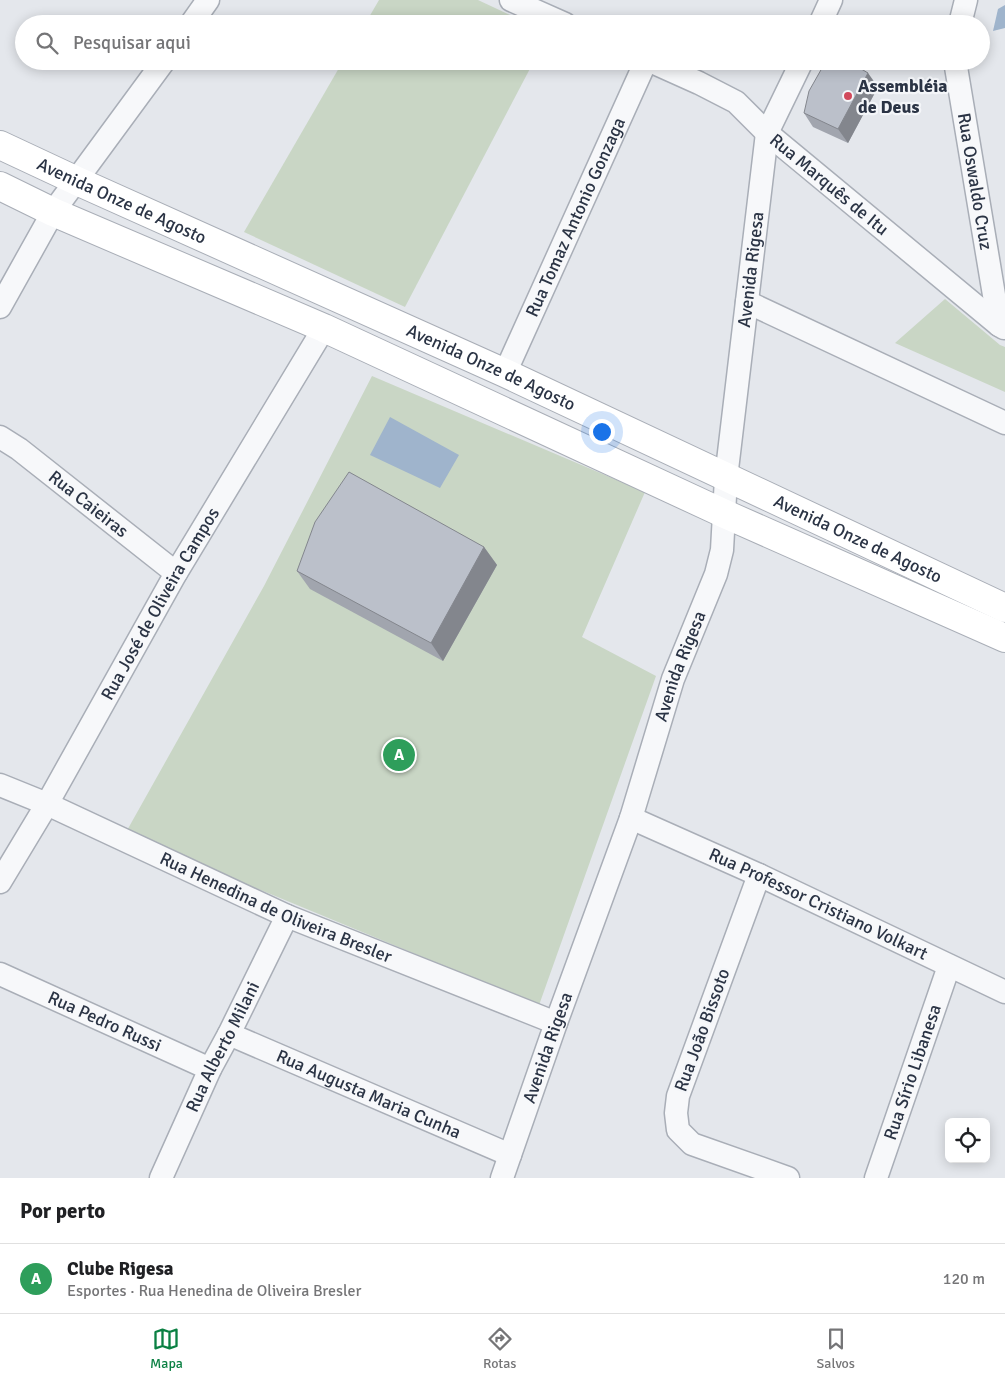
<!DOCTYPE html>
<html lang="pt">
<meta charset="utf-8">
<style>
body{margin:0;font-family:Signika,sans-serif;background:#f6f6f6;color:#202124}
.controls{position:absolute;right:15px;bottom:15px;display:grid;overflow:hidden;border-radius:8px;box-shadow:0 2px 12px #0003}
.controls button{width:45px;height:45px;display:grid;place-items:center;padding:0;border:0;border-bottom:1px solid #e0e0e0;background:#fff;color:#202124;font:25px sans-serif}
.you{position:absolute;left:601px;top:431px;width:18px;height:18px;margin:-12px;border:4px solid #fff;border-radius:50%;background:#1a73e8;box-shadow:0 0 0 8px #1a73e833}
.badge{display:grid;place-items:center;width:32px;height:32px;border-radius:50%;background:#0b8043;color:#fff;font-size:16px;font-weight:700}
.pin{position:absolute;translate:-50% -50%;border:2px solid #fff;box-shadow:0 1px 5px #0006}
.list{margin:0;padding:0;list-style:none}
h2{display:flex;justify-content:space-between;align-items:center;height:65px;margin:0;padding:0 20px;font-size:21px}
h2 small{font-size:16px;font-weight:400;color:#757577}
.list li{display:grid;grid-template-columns:32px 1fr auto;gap:15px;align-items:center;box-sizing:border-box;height:70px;padding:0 20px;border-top:1px solid #e0e0e0}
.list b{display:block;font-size:19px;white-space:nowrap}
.list p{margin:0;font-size:16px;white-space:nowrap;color:#757577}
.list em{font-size:16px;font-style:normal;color:#757577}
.icon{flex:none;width:28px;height:28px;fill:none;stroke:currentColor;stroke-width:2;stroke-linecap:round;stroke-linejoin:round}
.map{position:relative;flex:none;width:1005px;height:1178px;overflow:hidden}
.search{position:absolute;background:#fff;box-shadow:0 2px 12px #0003;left:15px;right:15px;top:15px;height:55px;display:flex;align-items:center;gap:12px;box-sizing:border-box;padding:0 18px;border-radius:28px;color:#757577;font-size:19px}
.sheet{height:135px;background:#fff}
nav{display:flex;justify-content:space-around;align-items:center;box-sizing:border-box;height:70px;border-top:1px solid #e0e0e0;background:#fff;font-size:14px;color:#757577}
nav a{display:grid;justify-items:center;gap:2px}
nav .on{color:#0b8043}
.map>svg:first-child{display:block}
.green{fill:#c9d6c5}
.water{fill:#9fb4cc}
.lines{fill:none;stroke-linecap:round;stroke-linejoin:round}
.minor-casing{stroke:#a9aeb7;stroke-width:25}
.secondary-casing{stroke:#a9aeb7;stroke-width:30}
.minor{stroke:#f7f8fa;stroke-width:22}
.secondary{stroke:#fff;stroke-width:28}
.wall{fill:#a1a5ae}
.shaded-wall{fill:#83868d}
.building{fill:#bbc0ca;stroke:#83868d}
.poi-dot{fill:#d1495b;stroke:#f4f6f9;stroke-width:2}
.labels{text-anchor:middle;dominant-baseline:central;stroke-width:4.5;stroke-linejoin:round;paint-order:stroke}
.poi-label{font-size:18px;font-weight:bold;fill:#2b3445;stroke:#f4f6f9;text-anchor:start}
.street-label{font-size:18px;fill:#2b3445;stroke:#f4f6f9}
</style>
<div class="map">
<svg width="1005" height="1178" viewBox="0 0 1005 1178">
<rect width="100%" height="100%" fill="#e4e7ec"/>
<g class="green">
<path d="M 379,0 L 478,0 L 529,24 L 365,24 Z"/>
<path d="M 343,61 L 534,61 L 405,307 L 244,232 Z"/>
<path d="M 945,299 L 1000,345 L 1005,347 L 1005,392 L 895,343 Z"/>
<path d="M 372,376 L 645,492 L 582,637 L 656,676 L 538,1008 L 471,977 L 125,834 L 264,586 Z"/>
</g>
<g class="water">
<path d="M 1005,5 L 1005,28 L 993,31 L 998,9 Z"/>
<path d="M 390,417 L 459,455 L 440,488 L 370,455 Z"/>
</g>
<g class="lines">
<g class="minor-casing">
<g id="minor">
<path d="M 511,0 L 565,24"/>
<path d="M 191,24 L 208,0"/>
<path d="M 820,24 L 831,0"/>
<path d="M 960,24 L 966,0"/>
<path id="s1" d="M 650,61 L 699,83 L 736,102 L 767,133 L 999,325"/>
<path id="s2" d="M 955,61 L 999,325 L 1004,328"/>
<path d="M 747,302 L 1005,423"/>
<path d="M 0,307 L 53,212 L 164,61"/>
<path id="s3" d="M 505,373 L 646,61"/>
<path id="s4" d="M 0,437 L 19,449 L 176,573"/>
<path id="s5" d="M 0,785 L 47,804 L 287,916 L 556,1023"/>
<path id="s6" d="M 631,818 L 759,875 L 1005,992"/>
<path d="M 759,875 L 678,1096 L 676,1113 L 678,1130 L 692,1144 L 788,1178"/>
<path id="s7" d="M 0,882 L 47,804 L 176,573 L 324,328"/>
<path id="s8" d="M 0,974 L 210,1069"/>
<path id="s9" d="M 229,1034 L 510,1155"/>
<path id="s10" d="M 161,1178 L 210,1069 L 229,1034 L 287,916"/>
<path id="s11" d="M 502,1178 L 556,1023 L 631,818 L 673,679 L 716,574 L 722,550 L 726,478 L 767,133 L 802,61"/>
<path id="s12" d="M 876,1178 L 949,966"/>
</g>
</g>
<g class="secondary-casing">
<g id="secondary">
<path id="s13" d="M 0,145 L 77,181 L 505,373 L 1005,608"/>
<path d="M 0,186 L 53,212 L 324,328 L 725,514 L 1005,638"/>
</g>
</g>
<use href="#minor" class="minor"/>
<use href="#secondary" class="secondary"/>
</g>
<g class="wall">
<path d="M 878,87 L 848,143 L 813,127 L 804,113 Z"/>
<path d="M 484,547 L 497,565 L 443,661 L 310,589 L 297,571 Z"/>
</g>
<g class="shaded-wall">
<path d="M 868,73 L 878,87 L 848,143 L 838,129 Z"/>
<path d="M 484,547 L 497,565 L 443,661 L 431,643 Z"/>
</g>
<g class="building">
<path d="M 826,61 L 848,61 L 868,73 L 838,129 L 804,113 L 809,91 Z"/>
<path d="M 349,472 L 484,547 L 431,643 L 297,571 L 315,522 Z"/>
</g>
<circle class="poi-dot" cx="848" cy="96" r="5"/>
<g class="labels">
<g class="poi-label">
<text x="858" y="86">Assembléia<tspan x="858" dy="21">de Deus</tspan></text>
</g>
<g class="street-label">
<text stroke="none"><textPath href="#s2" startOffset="122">Rua Oswaldo Cruz</textPath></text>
<text stroke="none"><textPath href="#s1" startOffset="220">Rua Marquês de Itu</textPath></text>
<text stroke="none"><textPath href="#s13" startOffset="134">Avenida Onze de Agosto</textPath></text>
<text stroke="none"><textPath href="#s3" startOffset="171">Rua Tomaz Antonio Gonzaga</textPath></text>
<text stroke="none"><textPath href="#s11" startOffset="948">Avenida Rigesa</textPath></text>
<text stroke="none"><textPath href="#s13" startOffset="539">Avenida Onze de Agosto</textPath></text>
<text stroke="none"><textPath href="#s4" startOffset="111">Rua Caieiras</textPath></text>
<text stroke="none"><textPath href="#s13" startOffset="944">Avenida Onze de Agosto</textPath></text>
<text stroke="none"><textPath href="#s7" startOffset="321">Rua José de Oliveira Campos</textPath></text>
<text stroke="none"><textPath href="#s11" startOffset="542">Avenida Rigesa</textPath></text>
<text stroke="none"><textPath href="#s6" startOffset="206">Rua Professor Cristiano Volkart</textPath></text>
<text stroke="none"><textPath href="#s5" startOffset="302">Rua Henedina de Oliveira Bresler</textPath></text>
<text stroke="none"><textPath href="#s8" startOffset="115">Rua Pedro Russi</textPath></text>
<text transform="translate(702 1030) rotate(-70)">Rua João Bissoto</text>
<text stroke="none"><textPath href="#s10" startOffset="145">Rua Alberto Milani</textPath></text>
<text stroke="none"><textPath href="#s11" startOffset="138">Avenida Rigesa</textPath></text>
<text stroke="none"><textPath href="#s12" startOffset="112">Rua Sírio Libanesa</textPath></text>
<text stroke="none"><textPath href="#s9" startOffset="152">Rua Augusta Maria Cunha</textPath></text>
</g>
</g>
</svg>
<div class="controls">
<button><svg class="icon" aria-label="locate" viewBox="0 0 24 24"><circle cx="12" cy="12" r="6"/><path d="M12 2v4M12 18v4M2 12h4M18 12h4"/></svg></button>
</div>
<div class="you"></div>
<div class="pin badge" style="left:399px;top:755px;background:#2e9e5b">A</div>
<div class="search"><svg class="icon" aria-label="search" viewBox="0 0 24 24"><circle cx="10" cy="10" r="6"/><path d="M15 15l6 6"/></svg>Pesquisar aqui</div>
</div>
<section class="sheet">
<h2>Por perto<small></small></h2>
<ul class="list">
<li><span class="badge" style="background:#2e9e5b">A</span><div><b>Clube Rigesa</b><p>Esportes · Rua Henedina de Oliveira Bresler</p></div><em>120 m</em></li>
</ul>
</section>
<nav>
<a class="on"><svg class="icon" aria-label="map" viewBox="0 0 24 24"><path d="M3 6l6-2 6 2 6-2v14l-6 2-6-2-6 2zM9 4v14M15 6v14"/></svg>Mapa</a>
<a><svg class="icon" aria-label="directions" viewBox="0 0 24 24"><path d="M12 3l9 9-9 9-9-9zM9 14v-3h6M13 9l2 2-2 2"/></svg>Rotas</a>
<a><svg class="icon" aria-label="saved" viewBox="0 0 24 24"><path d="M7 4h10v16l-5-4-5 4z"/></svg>Salvos</a>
</nav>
